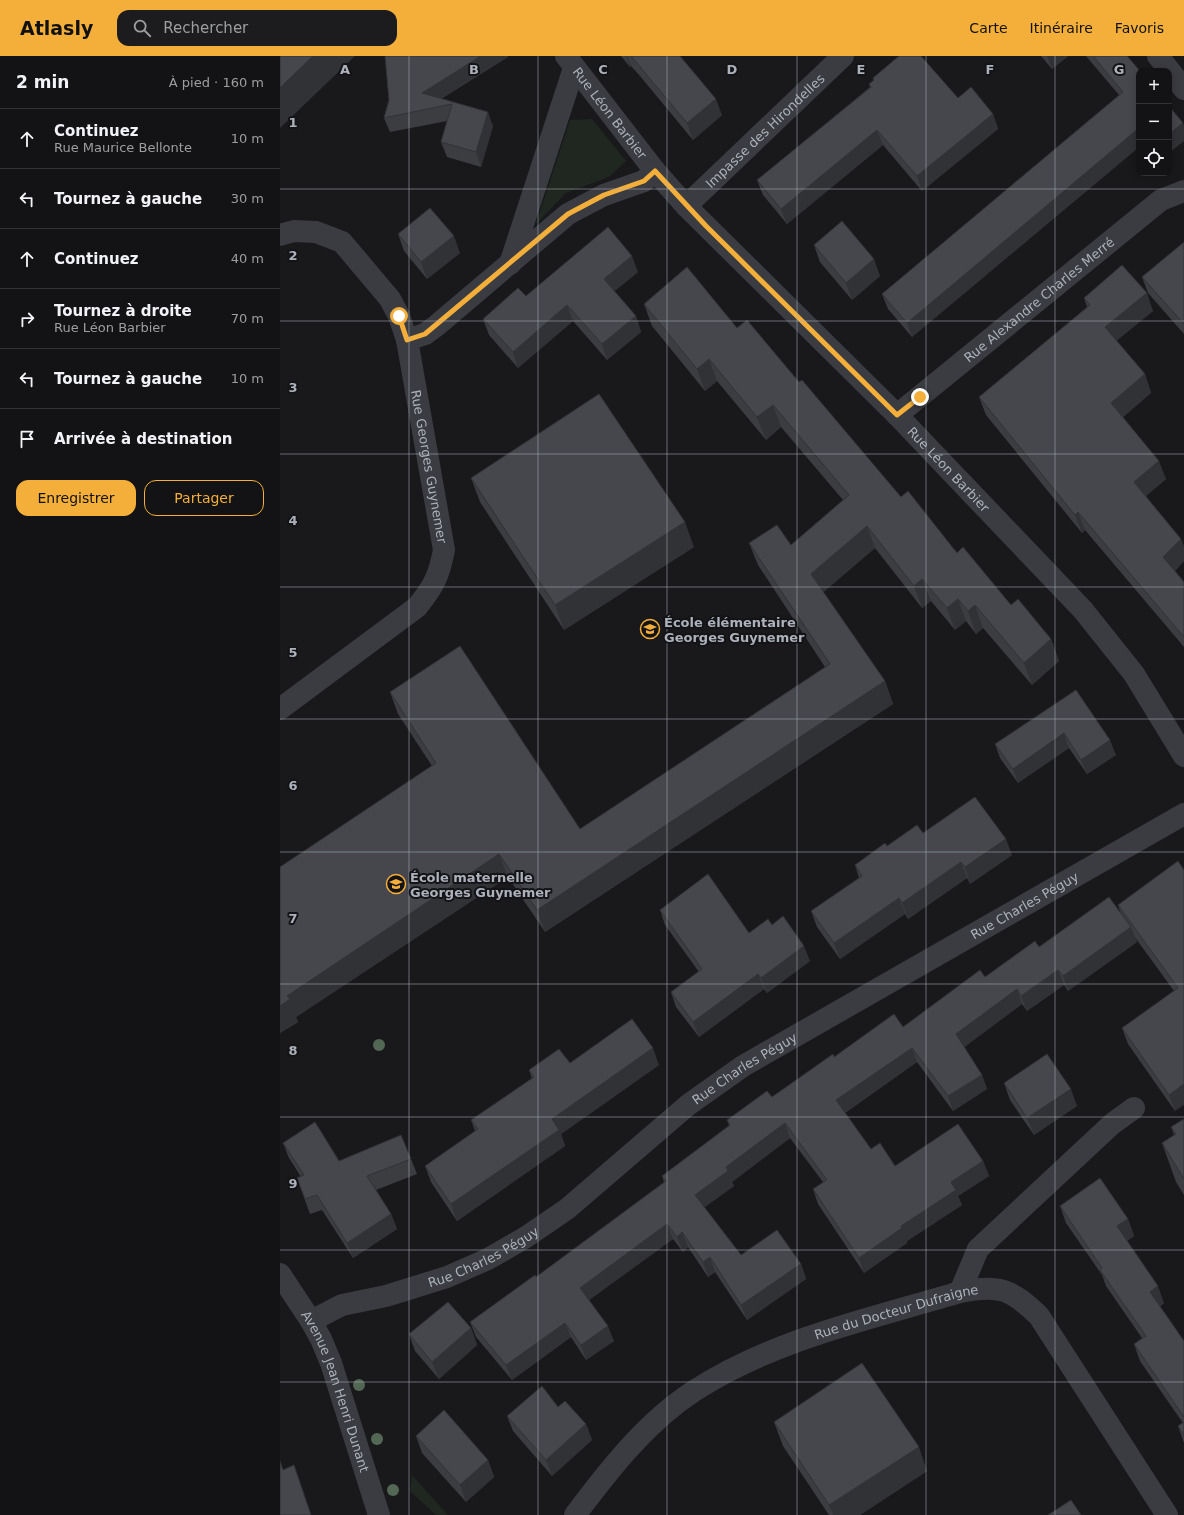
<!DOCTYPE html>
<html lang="fr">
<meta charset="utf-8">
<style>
body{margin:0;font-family:"DejaVu Sans",sans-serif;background:#1c1c1e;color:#f1f3f6}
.controls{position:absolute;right:12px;top:12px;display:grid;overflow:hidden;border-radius:8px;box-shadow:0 2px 10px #0003}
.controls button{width:36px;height:36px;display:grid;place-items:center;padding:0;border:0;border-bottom:1px solid #323234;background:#131315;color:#f1f3f6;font:20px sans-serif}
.stop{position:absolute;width:12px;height:12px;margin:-9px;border:3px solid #f3af3a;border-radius:50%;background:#fff}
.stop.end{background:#f3af3a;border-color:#fff;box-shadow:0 1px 4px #0008}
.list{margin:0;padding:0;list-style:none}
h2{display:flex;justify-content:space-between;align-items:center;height:52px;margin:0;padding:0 16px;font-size:17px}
h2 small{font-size:13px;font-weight:400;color:#9d9ea0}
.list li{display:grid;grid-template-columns:26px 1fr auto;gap:12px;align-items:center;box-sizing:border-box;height:60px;padding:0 16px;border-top:1px solid #323234}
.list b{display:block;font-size:15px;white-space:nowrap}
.list p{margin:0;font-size:13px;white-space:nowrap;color:#9d9ea0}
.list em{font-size:13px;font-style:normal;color:#9d9ea0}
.actions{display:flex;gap:8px;padding:12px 16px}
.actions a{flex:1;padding:9px 0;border:1px solid #f3af3a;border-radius:12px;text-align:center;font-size:14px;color:#f3af3a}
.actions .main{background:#f3af3a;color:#111}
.icon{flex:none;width:22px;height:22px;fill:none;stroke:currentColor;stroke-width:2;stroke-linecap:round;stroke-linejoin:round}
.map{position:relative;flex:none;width:904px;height:1459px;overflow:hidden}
header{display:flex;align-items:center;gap:24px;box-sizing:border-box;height:56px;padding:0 20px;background:#f3af3a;color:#111}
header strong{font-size:19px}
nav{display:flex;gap:22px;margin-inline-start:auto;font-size:14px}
.search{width:280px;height:36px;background:#1c1c1e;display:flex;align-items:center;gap:10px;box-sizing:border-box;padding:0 14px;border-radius:12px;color:#9d9ea0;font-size:15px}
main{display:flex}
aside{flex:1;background:#131315}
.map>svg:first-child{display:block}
.green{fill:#1f2720}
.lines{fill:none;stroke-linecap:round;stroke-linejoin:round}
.minor{stroke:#3a3c41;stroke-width:22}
.tree{fill:#536755}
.wall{fill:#3c3d41}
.shaded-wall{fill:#313235}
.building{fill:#46474c;stroke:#313235}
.route{stroke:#f3af3a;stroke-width:5}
.grid{fill:none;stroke:#acb1bb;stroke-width:1;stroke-opacity:0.55}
.labels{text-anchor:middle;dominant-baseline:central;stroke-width:4;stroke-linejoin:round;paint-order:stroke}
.street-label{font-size:13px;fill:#acb1bb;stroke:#141417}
.poi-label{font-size:13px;font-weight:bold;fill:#acb1bb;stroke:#141417;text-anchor:start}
.grid-label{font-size:13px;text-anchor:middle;font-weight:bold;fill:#acb1bb;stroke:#141417;stroke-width:4;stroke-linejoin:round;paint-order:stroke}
</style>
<header>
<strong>Atlasly</strong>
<div class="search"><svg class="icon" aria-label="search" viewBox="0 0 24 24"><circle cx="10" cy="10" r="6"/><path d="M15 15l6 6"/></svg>Rechercher</div>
<nav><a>Carte</a><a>Itinéraire</a><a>Favoris</a></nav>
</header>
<main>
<aside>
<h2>2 min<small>À pied · 160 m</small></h2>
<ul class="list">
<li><svg class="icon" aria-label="ahead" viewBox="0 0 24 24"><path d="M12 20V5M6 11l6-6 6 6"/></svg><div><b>Continuez</b><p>Rue Maurice Bellonte</p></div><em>10 m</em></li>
<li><svg class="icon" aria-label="left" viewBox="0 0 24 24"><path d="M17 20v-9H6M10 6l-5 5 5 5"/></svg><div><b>Tournez à gauche</b></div><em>30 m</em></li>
<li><svg class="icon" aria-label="ahead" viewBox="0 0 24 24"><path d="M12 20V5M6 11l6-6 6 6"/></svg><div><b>Continuez</b></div><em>40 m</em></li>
<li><svg class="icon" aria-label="right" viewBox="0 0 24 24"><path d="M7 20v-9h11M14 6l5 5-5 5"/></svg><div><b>Tournez à droite</b><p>Rue Léon Barbier</p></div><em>70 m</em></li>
<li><svg class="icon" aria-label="left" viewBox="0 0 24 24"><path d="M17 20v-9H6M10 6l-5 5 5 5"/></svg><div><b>Tournez à gauche</b></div><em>10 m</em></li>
<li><svg class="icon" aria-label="arrive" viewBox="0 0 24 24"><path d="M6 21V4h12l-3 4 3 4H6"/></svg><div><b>Arrivée à destination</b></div></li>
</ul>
<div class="actions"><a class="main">Enregistrer</a><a>Partager</a></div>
</aside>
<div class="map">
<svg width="904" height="1459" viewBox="0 0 904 1459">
<rect width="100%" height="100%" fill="#19191c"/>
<g class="green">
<path d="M 312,63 L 346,105 L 329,121 L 286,137 L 256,168 L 290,64 Z"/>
<path d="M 132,1419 L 168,1459 L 156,1459 L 130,1435 Z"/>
</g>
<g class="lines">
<g class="minor">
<path id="s1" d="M 286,0 L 375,115 L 406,150 L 617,359 L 803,554 L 854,618 L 904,700"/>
<path d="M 878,0 L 904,33"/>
<path id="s2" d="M 406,150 L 563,0"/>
<path id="s3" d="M 0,179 L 14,175 L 36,176 L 62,186 L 110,243 L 119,260 L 127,284 L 164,494 C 159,520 154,530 137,551 L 0,653"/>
<path d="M 230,208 L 294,12"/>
<path d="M 127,284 L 145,278 L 156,270 L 288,158 L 324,139 L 364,125 L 375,115"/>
<path id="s4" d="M 617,359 L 881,144 L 904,135"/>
<path id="s5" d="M 0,1218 L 31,1265 L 41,1283 L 51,1307 L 99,1459"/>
<path d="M 680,1236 L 698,1193 L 832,1068 L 854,1052"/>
<path id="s6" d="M 31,1265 L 62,1249 L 106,1240 L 167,1221 L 208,1203 L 246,1181 L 287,1153 L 408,1049 L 463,1010 L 904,758"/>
<path id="s7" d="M 295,1459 C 329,1414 366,1366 414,1335 C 494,1283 590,1263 680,1236 C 719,1228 731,1233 759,1260 L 887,1459"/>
</g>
</g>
<g class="tree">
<circle cx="99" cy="989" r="6"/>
<circle cx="79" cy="1329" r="6"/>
<circle cx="97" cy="1383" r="6"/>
<circle cx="113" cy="1434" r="6"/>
</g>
<g class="wall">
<path d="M 105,0 L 228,0 L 228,1 L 161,43 L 213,70 L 201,111 L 167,101 L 161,86 L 167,65 L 110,76 L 104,62 L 109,44 Z"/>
<path d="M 341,0 L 400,0 L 442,59 L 413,84 L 360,20 L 351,10 L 350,11 Z"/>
<path d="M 761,0 L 788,0 L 772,13 Z"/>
<path d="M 806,0 L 847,0 L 859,15 L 859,91 L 632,281 L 608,253 L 602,238 L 839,39 Z"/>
<path d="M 589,28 L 678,42 L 713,58 L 718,73 L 642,135 L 603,89 L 507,168 L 483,139 L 477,124 L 590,31 Z"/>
<path d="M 118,178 L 180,197 L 147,223 L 124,195 Z"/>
<path d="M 904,186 L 904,278 L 868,237 L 862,221 Z"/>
<path d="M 534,189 L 600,220 L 572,244 L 540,206 Z"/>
<path d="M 358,216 L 334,235 L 356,260 L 361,276 L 327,304 L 293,265 L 238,312 L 209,279 L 203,263 L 246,240 Z"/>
<path d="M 804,242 L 873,255 L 836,285 L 865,318 L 871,337 L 843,361 L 886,423 L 866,440 L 904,505 L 895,515 L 904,526 L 904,591 L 805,474 L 802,477 L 706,359 L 699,341 L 807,251 Z"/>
<path d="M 364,248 L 457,272 L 519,326 L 621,441 L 731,549 L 771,583 L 779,605 L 752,629 L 703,572 L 696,578 L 686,565 L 675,574 L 651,545 L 642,552 L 595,492 L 543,536 L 605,625 L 613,648 L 265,876 L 228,821 L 16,961 L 18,966 L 0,977 L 0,811 L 152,710 L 118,658 L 110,636 L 300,773 L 545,611 L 478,509 L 469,487 L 511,489 L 563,444 L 501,371 L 486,384 L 437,325 L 425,335 L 372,270 Z"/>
<path d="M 191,422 L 414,491 L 284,574 L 200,446 Z"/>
<path d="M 796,634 L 836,699 L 807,718 L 789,692 L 738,727 L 720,702 L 715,688 Z"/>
<path d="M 643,777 L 732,799 L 690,828 L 687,822 L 628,863 L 625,858 L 560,903 L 537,871 L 531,855 L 579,822 L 575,809 Z"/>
<path d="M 904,814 L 895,1055 L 848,988 L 842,972 L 894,935 L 854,880 L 857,886 L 788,935 L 784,929 L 747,955 L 742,948 L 684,991 L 702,1019 L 707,1033 L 673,1055 L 637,1006 L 565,1057 L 591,1093 L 615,1110 L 703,1105 L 709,1120 L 678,1140 L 682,1149 L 627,1185 L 627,1187 L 584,1217 L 538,1148 L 533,1133 L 543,1126 L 510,1082 L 452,1126 L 454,1130 L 424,1151 L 461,1199 L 521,1208 L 526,1223 L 467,1264 L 435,1216 L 428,1221 L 408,1191 L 403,1196 L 393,1183 L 309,1244 L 334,1285 L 306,1304 L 291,1281 L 232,1324 L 196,1281 L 190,1266 L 256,1221 L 384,1126 L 382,1120 L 449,1070 L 447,1064 L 492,1041 L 554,1001 L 623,971 L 705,921 L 759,891 L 841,858 L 838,849 Z"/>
<path d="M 380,854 L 469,877 L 492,869 L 530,905 L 487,937 L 484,933 L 419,981 L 396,951 L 391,936 L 419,916 L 385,869 Z"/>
<path d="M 290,1007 L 379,1009 L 281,1078 L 285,1090 L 177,1165 L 151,1126 L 145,1110 L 195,1075 L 191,1064 L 252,1023 L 249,1014 Z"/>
<path d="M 724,1027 L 797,1050 L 754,1079 L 730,1044 Z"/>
<path d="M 904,1063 L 904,1139 L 896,1126 L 882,1087 L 894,1079 L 891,1071 Z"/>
<path d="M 3,1087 L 59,1105 L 131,1103 L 137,1118 L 96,1134 L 111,1158 L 117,1173 L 73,1202 L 42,1154 L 30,1158 L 17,1122 L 21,1121 L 9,1102 Z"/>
<path d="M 780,1150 L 848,1163 L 854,1180 L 847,1185 L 884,1247 L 880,1250 L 904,1285 L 904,1387 L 898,1370 L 903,1367 L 860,1305 L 854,1288 L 862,1282 L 826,1230 L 822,1219 L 786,1167 Z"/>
<path d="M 191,1272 L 197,1289 L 159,1323 L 135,1295 L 129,1278 Z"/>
<path d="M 278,1351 L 306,1368 L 312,1384 L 272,1420 L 233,1375 L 227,1360 Z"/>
<path d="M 494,1366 L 647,1415 L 580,1459 L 549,1459 L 503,1390 Z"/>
<path d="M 136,1380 L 208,1404 L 214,1421 L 186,1446 L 142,1397 Z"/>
</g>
<g class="shaded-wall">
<path d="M 33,0 L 75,0 L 0,72 L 0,32 Z"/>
<path d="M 201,0 L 228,0 L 228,1 L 147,51 L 142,37 Z"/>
<path d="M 346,0 L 347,0 L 351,10 L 350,11 Z"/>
<path d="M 767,0 L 788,0 L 772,13 Z"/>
<path d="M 436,43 L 442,59 L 413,84 L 407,67 Z"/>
<path d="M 208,56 L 213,70 L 201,111 L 196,96 Z"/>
<path d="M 713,58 L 718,73 L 642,135 L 637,120 Z"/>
<path d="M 903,67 L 904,70 L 904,85 L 889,97 L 889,78 Z"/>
<path d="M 859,72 L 859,91 L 632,281 L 627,267 Z"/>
<path d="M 597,74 L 603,89 L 507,168 L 501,153 Z"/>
<path d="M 174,180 L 180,197 L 147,223 L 141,206 Z"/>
<path d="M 352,200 L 358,216 L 330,239 L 324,223 Z"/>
<path d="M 594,203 L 600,220 L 572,244 L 566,227 Z"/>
<path d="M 867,237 L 873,255 L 831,289 L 825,271 Z"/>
<path d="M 287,249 L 293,265 L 238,312 L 233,296 Z"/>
<path d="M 356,260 L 361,276 L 327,304 L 322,288 Z"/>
<path d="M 429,303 L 437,325 L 425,335 L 417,313 Z"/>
<path d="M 865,318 L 871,337 L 838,365 L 831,347 Z"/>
<path d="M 493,349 L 501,371 L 486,384 L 477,361 Z"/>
<path d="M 879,405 L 886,423 L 861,444 L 854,426 Z"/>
<path d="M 798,456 L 805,474 L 802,477 L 795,459 Z"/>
<path d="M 405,466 L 414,491 L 284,574 L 275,549 Z"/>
<path d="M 587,470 L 595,492 L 539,540 L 531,518 Z"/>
<path d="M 901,483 L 904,490 L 904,505 L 890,520 L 883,501 Z"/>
<path d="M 642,523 L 651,545 L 642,552 L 634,530 Z"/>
<path d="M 678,543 L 686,565 L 675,574 L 667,552 Z"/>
<path d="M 695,549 L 703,572 L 696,578 L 688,555 Z"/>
<path d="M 771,583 L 779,605 L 752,629 L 744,607 Z"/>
<path d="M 605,625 L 613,648 L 265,876 L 257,854 Z"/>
<path d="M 784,677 L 789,692 L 738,727 L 733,713 Z"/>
<path d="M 830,684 L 836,699 L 807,718 L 801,704 Z"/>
<path d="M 726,783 L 732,799 L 690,828 L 685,811 Z"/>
<path d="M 219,798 L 228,821 L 16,961 L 18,966 L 0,977 L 0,950 L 7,940 Z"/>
<path d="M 681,806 L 687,822 L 628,863 L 622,847 Z"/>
<path d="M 619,842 L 625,858 L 560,903 L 554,887 Z"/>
<path d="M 851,871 L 857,886 L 788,935 L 783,920 Z"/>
<path d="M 524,890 L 530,905 L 487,937 L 481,922 Z"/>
<path d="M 778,914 L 784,929 L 747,955 L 741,940 Z"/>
<path d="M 478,918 L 484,933 L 419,981 L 413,966 Z"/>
<path d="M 737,933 L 742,948 L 682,993 L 676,978 Z"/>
<path d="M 373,992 L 379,1009 L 281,1078 L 285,1090 L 177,1165 L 171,1148 L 272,1063 Z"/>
<path d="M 632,992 L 637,1006 L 561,1059 L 556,1044 Z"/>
<path d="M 702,1019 L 707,1033 L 673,1055 L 668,1040 Z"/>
<path d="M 904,1028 L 904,1049 L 895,1055 L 889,1039 Z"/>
<path d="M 791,1033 L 797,1050 L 754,1079 L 747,1062 Z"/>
<path d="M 505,1067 L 510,1082 L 452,1126 L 454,1130 L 421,1154 L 415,1139 L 446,1111 Z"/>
<path d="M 703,1105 L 709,1120 L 678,1140 L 682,1149 L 627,1185 L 627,1187 L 584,1217 L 579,1202 L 671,1126 Z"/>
<path d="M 111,1158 L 117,1173 L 73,1202 L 67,1187 Z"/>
<path d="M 848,1163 L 854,1180 L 843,1187 L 837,1170 Z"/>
<path d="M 387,1168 L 393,1183 L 305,1247 L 300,1232 Z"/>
<path d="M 402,1176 L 408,1191 L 403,1196 L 397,1181 Z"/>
<path d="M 430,1201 L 435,1216 L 428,1221 L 423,1206 Z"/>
<path d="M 521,1208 L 526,1223 L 467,1264 L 461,1249 Z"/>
<path d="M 878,1230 L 884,1247 L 877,1253 L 870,1236 Z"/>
<path d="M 285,1267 L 291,1281 L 232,1324 L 226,1309 Z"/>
<path d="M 328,1270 L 334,1285 L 306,1304 L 301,1289 Z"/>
<path d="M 191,1272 L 197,1289 L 159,1323 L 152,1306 Z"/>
<path d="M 306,1368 L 312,1384 L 272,1420 L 266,1404 Z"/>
<path d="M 639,1391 L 647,1415 L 580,1459 L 553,1459 L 549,1449 Z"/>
<path d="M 208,1404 L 214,1421 L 186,1446 L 180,1429 Z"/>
</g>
<g class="building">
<path d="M 0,0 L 33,0 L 0,32 Z"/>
<path d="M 105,0 L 201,0 L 142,37 L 208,56 L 196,96 L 161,86 L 172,48 L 104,62 L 109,44 Z"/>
<path d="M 351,0 L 400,0 L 436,43 L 407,67 Z"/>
<path d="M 619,0 L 641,0 L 678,42 L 691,31 L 713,58 L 637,120 L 597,74 L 501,153 L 477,124 L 591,31 L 589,28 L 594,24 L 593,22 Z"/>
<path d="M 813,0 L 847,0 L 860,15 L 859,15 L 859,72 L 627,267 L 602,238 L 843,36 Z"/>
<path d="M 889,50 L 903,67 L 889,78 Z"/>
<path d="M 150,152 L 174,180 L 141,206 L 118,178 Z"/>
<path d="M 562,165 L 594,203 L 566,227 L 534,189 Z"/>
<path d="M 328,171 L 352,200 L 324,223 L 356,260 L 322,288 L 287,249 L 233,296 L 203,263 L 238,232 L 246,240 Z"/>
<path d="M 904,186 L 904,268 L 862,221 Z"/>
<path d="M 842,209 L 867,237 L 825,271 L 865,318 L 831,347 L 879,405 L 854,426 L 901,483 L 883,501 L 904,526 L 904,581 L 798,456 L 795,459 L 699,341 L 810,249 L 804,242 Z"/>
<path d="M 407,211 L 457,272 L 467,264 L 519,326 L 522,324 L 621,441 L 628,435 L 677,497 L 683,491 L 731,549 L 738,543 L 771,583 L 744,607 L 695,549 L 688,555 L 678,543 L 667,552 L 642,523 L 634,530 L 587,470 L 531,518 L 605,625 L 257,854 L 219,798 L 7,940 L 10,943 L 0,950 L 0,811 L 156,707 L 110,636 L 180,590 L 300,773 L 550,608 L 469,487 L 497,469 L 511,489 L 569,439 L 493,349 L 477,361 L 429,303 L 417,313 L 364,248 Z"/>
<path d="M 319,338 L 405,466 L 275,549 L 191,422 Z"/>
<path d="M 796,634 L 830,684 L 801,704 L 784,677 L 733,713 L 715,688 Z"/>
<path d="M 695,741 L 726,783 L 685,811 L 681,806 L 622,847 L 619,842 L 554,887 L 531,855 L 582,820 L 575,809 L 605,787 L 607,790 L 637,769 L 643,777 Z"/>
<path d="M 898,805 L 904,814 L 904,1028 L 889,1039 L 842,972 L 898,932 L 838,849 Z"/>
<path d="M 428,818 L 469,877 L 488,863 L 492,869 L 503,860 L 524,890 L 481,922 L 478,918 L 413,966 L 391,936 L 422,913 L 380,854 Z"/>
<path d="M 829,841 L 851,871 L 783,920 L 778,914 L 741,940 L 737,933 L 676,978 L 702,1019 L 668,1040 L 632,992 L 556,1044 L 591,1093 L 600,1087 L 615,1110 L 678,1068 L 703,1105 L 671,1126 L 676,1134 L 621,1170 L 622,1172 L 579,1202 L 533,1133 L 547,1124 L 505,1067 L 446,1111 L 448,1115 L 415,1139 L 461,1199 L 497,1174 L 521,1208 L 461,1249 L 430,1201 L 423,1206 L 402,1176 L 397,1181 L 387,1168 L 300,1232 L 328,1270 L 301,1289 L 285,1267 L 226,1309 L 190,1266 L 255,1219 L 256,1221 L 386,1125 L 382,1120 L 450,1069 L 447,1064 L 487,1035 L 492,1041 L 553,998 L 554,1001 L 614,958 L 623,971 L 700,914 L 705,921 L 755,885 L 759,891 Z"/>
<path d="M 352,963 L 373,992 L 272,1063 L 279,1074 L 171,1148 L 145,1110 L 198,1073 L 191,1064 L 254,1021 L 249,1014 L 279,993 L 290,1007 Z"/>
<path d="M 767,998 L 791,1033 L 747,1062 L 724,1027 Z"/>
<path d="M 904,1063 L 904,1123 L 882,1087 L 896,1078 L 891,1071 Z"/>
<path d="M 35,1066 L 59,1105 L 121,1079 L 131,1103 L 87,1120 L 111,1158 L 67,1187 L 37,1139 L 25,1143 L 17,1122 L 24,1119 L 3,1087 Z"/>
<path d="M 820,1122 L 848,1163 L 837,1170 L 878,1230 L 870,1236 L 904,1285 L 904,1361 L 854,1288 L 866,1280 L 820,1214 L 822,1212 L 780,1150 Z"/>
<path d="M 168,1246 L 191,1272 L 152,1306 L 129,1278 Z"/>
<path d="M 582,1307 L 639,1391 L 549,1449 L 494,1366 Z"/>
<path d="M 262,1330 L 278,1351 L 285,1345 L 306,1368 L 266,1404 L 227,1360 Z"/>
<path d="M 164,1354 L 208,1404 L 180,1429 L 136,1380 Z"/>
<path d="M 904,1366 L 904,1379 L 898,1370 Z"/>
<path d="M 0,1405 L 3,1414 L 14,1409 L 31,1459 L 0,1459 Z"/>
<path d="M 791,1444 L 801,1459 L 768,1459 Z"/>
</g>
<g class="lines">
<path class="route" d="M 119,260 L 127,284 L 145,278 L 288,158 L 324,139 L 364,125 L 375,115 L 426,170 L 617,359 L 640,341"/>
</g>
<path class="grid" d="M 129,0 L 129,1459M 258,0 L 258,1459M 387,0 L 387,1459M 517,0 L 517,1459M 646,0 L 646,1459M 775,0 L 775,1459M 0,133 L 904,133M 0,265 L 904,265M 0,398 L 904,398M 0,531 L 904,531M 0,663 L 904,663M 0,796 L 904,796M 0,928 L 904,928M 0,1061 L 904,1061M 0,1194 L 904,1194M 0,1326 L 904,1326"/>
<defs>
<g id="school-ring" transform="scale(1)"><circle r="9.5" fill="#141417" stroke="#f3af3a" stroke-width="1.5"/><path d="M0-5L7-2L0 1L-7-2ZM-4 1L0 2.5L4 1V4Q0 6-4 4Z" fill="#f3af3a"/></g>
</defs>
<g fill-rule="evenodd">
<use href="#school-ring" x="370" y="573"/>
<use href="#school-ring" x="116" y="828"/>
</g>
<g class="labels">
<g class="street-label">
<text stroke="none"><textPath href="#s1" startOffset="72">Rue Léon Barbier</textPath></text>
<text stroke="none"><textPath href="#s2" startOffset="109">Impasse des Hirondelles</textPath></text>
<text stroke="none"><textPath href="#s4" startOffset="183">Rue Alexandre Charles Merré</textPath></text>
<text stroke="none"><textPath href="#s3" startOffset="312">Rue Georges Guynemer</textPath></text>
<text stroke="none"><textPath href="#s1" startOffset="564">Rue Léon Barbier</textPath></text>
<text stroke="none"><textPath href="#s6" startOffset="833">Rue Charles Péguy</textPath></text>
<text stroke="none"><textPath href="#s6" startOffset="509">Rue Charles Péguy</textPath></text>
<text stroke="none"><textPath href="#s6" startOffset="185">Rue Charles Péguy</textPath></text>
<text stroke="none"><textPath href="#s7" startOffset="391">Rue du Docteur Dufraigne</textPath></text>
<text stroke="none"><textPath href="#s5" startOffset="131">Avenue Jean Henri Dunant</textPath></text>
</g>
<g class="poi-label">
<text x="384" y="566">École élémentaire<tspan x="384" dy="15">Georges Guynemer</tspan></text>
<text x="130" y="821">École maternelle<tspan x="130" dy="15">Georges Guynemer</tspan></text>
</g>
</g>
<g class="grid-label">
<text x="65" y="18">A</text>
<text x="194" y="18">B</text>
<text x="323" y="18">C</text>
<text x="452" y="18">D</text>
<text x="581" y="18">E</text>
<text x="710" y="18">F</text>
<text x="839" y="18">G</text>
<text x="13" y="71">1</text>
<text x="13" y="204">2</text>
<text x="13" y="336">3</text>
<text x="13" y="469">4</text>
<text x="13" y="601">5</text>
<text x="13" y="734">6</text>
<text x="13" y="867">7</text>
<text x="13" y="999">8</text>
<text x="13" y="1132">9</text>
</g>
</svg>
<div class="controls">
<button>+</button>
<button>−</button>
<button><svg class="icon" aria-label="locate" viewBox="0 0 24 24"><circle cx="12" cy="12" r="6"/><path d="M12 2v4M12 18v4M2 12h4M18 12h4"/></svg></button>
</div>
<div class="stop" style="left:119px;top:260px"></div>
<div class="stop end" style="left:640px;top:341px"></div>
</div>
</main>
